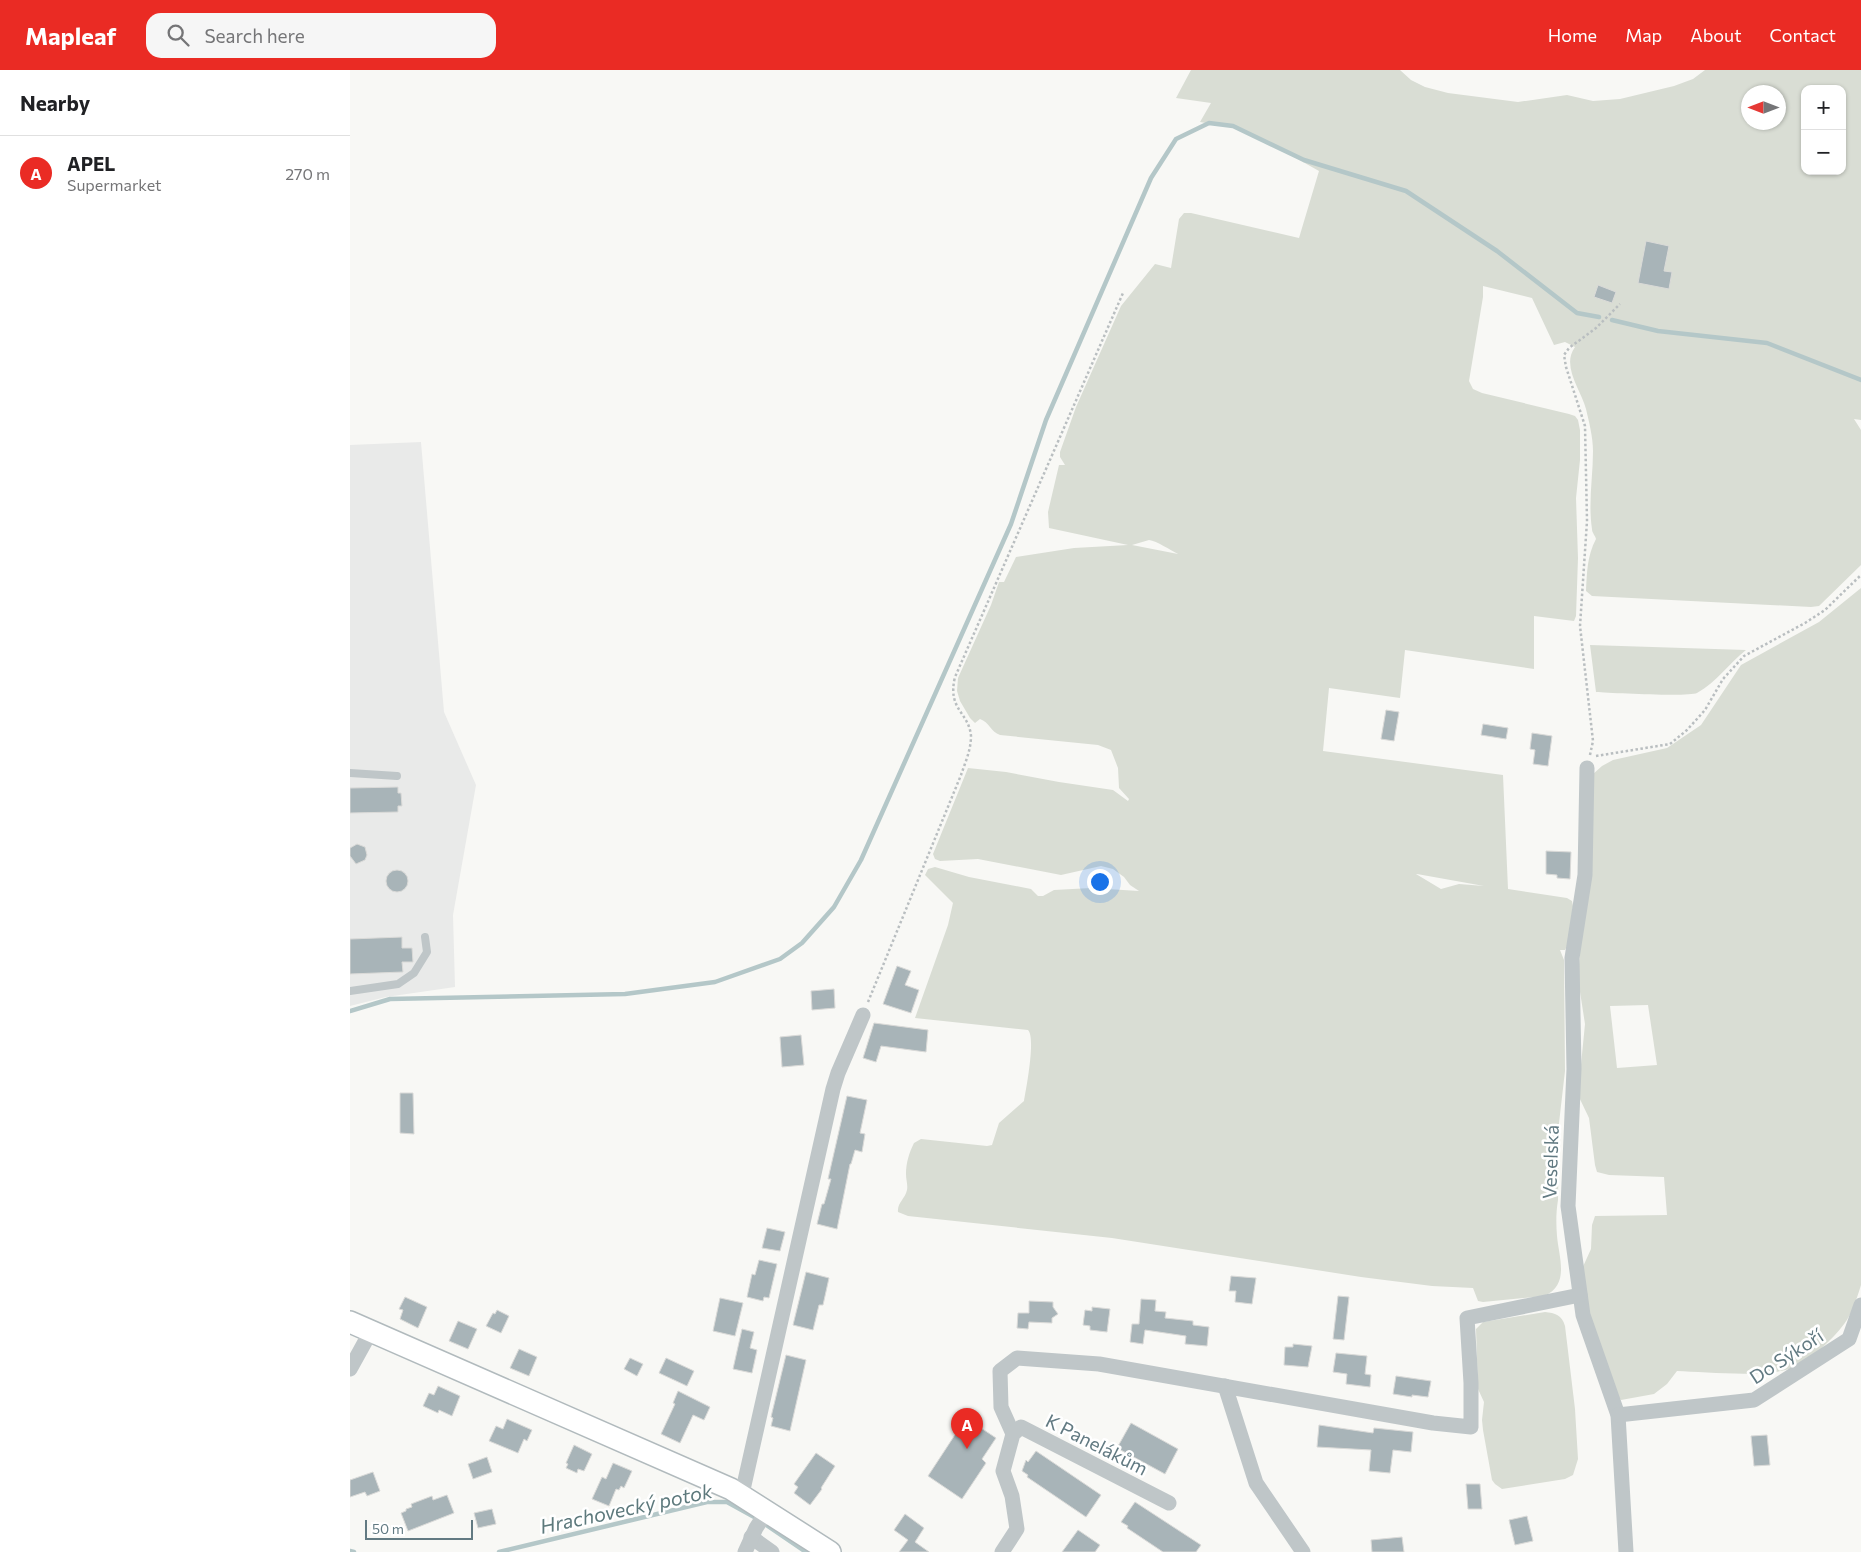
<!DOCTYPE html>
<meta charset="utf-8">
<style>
body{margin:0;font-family:Commissioner,sans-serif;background:#f6f6f6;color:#202124}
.controls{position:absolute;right:15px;top:15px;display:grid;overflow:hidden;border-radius:10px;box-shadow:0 1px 4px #0004}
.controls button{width:45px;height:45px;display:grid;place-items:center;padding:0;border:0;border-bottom:1px solid #e0e0e0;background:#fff;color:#202124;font:25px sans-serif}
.compass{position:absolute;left:1391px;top:15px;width:45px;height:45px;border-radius:50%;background:#fff;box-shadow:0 1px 4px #0004;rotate:270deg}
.scale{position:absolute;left:15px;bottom:12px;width:108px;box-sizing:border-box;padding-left:5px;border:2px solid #627a82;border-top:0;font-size:14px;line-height:18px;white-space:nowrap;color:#627a82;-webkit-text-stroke:4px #fff;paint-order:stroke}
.you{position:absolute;left:749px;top:811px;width:18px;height:18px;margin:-12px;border:4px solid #fff;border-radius:50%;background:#1a73e8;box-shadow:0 0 0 8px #1a73e833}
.badge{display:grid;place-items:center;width:32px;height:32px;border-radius:50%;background:#ea2b24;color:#fff;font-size:16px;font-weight:700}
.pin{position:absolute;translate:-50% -41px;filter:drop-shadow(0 1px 2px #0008)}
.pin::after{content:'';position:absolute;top:26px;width:18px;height:15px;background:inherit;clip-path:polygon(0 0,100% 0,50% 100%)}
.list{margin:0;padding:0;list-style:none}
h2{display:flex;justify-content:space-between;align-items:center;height:65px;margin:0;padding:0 20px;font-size:21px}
h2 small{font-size:16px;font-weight:400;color:#757577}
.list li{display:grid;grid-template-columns:32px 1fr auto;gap:15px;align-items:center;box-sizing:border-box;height:75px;padding:0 20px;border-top:1px solid #e0e0e0}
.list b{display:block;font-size:19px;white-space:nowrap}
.list p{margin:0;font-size:16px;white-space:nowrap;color:#757577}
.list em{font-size:16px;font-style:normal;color:#757577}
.icon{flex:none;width:28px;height:28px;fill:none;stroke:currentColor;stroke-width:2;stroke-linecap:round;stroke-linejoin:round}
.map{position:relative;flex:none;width:1511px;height:1482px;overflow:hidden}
header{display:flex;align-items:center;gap:30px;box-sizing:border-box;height:70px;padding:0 25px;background:#ea2b24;color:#fff}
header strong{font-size:24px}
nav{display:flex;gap:28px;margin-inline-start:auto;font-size:18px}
.search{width:350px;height:45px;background:#f6f6f6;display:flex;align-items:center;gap:12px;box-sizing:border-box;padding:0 18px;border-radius:15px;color:#757577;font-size:19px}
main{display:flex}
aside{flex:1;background:#fff}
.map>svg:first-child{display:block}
.built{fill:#e9eae9}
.green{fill:#d9ddd4;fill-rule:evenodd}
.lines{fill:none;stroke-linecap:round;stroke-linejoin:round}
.stream{stroke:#b4c7c8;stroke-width:4.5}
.building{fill:#a8b4b8;stroke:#dadad8}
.secondary-casing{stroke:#b1babd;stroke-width:24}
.path{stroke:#b9bec0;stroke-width:2.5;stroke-dasharray:2.5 2.5;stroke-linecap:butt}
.lane{stroke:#bfc6c8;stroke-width:8}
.street{stroke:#bfc6c8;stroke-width:15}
.secondary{stroke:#fff;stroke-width:21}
.labels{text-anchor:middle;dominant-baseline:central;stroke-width:5;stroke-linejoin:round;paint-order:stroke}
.street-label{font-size:19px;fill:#627a82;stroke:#fff}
.water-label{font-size:20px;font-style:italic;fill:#5d797c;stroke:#fff}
</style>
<header>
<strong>Mapleaf</strong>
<div class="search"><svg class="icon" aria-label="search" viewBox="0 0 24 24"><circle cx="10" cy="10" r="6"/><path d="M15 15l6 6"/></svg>Search here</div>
<nav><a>Home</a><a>Map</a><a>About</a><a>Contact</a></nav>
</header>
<main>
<aside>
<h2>Nearby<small></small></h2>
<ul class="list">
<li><span class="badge">A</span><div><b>APEL</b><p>Supermarket</p></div><em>270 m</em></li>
</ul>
</aside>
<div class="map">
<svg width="1511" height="1482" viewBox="0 0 1511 1482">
<rect width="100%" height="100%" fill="#f8f8f5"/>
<path class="built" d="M 71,372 L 94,642 L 126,715 L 103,845 L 105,917 L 36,927 L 0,936 L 0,375 Z"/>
<g class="green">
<path d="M 841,0 L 1050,0 L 1061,10 L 1075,17 L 1098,23 L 1168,32 L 1217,25 L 1243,31 L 1270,29 L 1324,16 L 1343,9 L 1355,0 L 1511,0 L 1511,350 L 1504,349 L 1511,360 L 1511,495 L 1469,536 L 1461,537 L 1242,526 L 1236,521 C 1237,502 1237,486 1246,469 C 1245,465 1242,463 1242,459 C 1238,433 1243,407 1243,381 C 1243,367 1239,352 1236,339 C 1231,320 1211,296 1225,277 L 1215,272 L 1204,275 L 1182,228 L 1133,216 L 1133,227 L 1119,311 L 1123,319 L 1132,323 L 1219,344 L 1225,346 L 1228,350 L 1230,360 L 1230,390 L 1226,428 L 1228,488 L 1226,546 L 1224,551 L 1184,546 L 1184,599 L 1055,580 L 1050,628 L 979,618 L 973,681 L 1153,705 L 1158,819 L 1217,828 L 1222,831 L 1223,836 L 1218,874 L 1215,880 L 1210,880 L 1214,890 L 1215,1001 L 1209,1053 L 1208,1130 C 1206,1142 1206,1154 1207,1166 C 1209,1188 1220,1215 1194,1226 L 1133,1232 L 1128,1231 L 1123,1218 L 1082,1216 L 1011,1207 L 762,1168 L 558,1146 L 548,1142 C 547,1133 555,1129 557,1120 C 558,1115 556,1110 556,1104 C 556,1093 559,1083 564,1073 L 571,1069 L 637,1076 L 642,1075 L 649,1053 L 674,1031 C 676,1019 686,968 678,960 L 565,948 L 598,855 L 603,833 L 575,805 L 578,799 L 585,797 L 619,807 L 681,819 L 688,826 L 693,826 L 704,820 L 741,818 L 789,821 L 780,815 L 774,807 L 763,799 L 751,796 L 711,805 L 628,789 L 590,791 L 585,789 L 583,784 L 618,698 L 656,702 L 709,712 L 763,720 L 778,731 L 779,729 L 769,718 L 768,698 L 761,680 L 748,675 L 650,665 C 641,662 639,652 630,649 L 625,653 L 620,648 L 610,631 L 607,621 L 608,608 L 641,535 L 649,512 L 654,512 L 666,487 L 724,478 L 778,475 L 699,458 L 698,442 L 709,395 L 715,395 L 710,387 L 710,382 L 726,337 L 771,236 L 805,194 L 821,198 L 829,149 L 834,143 L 841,143 L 949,168 L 969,101 L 919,73 L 884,58 L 850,52 L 861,33 L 826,28 ZM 1455,19 L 1492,19 L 1492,101 L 1455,101 ZM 1398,22 L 1428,22 L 1428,52 L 1398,52 ZM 799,470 C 807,471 820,480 828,484 L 782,475 ZM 1066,804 L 1067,804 L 1134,816 L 1109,814 L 1091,819 Z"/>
<path d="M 1511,518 L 1511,1215 C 1502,1244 1498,1253 1476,1274 C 1466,1284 1456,1292 1442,1298 C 1417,1308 1355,1302 1327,1301 L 1317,1314 L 1304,1324 L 1271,1330 L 1263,1322 L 1243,1260 L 1231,1201 L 1241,1179 L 1242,1155 L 1245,1146 L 1317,1145 L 1314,1107 L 1259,1105 L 1247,1102 L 1245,1095 L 1239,1048 L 1228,1025 L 1235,954 L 1228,909 L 1242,705 L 1252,696 L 1263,690 L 1317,678 L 1351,655 L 1391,595 L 1469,552 ZM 1298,935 L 1307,995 L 1267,998 L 1260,936 Z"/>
<path d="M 1240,575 L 1396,580 C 1379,593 1367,612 1347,623 C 1339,627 1261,623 1246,622 Z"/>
<path d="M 1195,1242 C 1205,1243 1212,1245 1215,1256 L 1225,1339 L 1228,1389 L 1223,1405 L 1215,1409 L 1152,1419 L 1145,1414 L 1142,1410 L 1133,1360 L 1132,1350 L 1134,1332 L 1128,1319 L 1126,1259 L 1133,1252 Z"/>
</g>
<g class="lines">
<g class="stream">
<path d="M 1262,250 L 1308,261 L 1417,273 L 1511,310"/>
<path d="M 0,941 L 40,929 L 275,924 L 365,912 L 430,889 L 452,873 L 484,837 L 511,790 L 661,454 L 696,350 L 801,108 L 826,69 L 859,53 L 883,56 L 954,90 L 1056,121 L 1147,181 L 1227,243 L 1249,247"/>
<path d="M 0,1481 L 4,1482"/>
<path d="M 149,1482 L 357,1432 L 377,1432 L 406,1448 L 456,1482"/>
</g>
</g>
<g class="building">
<path d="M 1296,171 L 1319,176 L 1314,201 L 1322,202 L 1319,219 L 1288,213 Z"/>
<path d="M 1248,215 L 1266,222 L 1262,233 L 1244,227 Z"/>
<path d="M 1036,640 L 1049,642 L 1044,671 L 1031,669 Z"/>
<path d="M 1133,654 L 1158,658 L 1156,669 L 1131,665 Z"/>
<path d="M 1182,663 L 1202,666 L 1198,696 L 1183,694 L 1185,680 L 1180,679 Z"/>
<path d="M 48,717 L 48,723 L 51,723 L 52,736 L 48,736 L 48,742 L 0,743 L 0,718 Z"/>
<path d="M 7,774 L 15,777 L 17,785 L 15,790 L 6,794 L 0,786 L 0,778 Z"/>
<path d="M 1196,781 L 1221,782 L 1220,809 L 1207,808 L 1207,805 L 1196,804 Z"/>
<circle cx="47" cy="811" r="11"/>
<path d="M 52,867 L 52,878 L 62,878 L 63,892 L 52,892 L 53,902 L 0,904 L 0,869 Z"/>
<path d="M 547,896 L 561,901 L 555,915 L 569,920 L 561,943 L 533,934 Z"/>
<path d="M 484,919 L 485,938 L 462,940 L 461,921 Z"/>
<path d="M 524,953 L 578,960 L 576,982 L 531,976 L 526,992 L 513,988 Z"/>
<path d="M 451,965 L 454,995 L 432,997 L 430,967 Z"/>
<path d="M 50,1023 L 63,1023 L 64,1064 L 50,1063 Z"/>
<path d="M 497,1026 L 517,1030 L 510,1063 L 515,1064 L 512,1082 L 505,1080 L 501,1094 L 500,1094 L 487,1159 L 467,1154 L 472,1134 L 474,1134 L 481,1109 L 478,1109 Z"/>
<path d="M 417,1158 L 435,1162 L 430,1181 L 412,1178 Z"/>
<path d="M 409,1190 L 427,1194 L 419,1228 L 414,1227 L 413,1231 L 397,1227 L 402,1204 L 405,1205 Z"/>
<path d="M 456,1202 L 479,1208 L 473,1235 L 469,1235 L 463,1260 L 443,1255 Z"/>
<path d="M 881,1206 L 906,1208 L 902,1234 L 885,1232 L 886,1221 L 879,1221 Z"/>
<path d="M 988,1226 L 999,1227 L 994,1270 L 983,1269 Z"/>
<path d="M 55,1227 L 77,1237 L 68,1258 L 50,1249 L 53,1240 L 49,1239 Z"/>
<path d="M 370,1228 L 393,1233 L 385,1266 L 363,1261 Z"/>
<path d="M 791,1229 L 806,1230 L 805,1241 L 816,1242 L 815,1248 L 843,1251 L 843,1255 L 859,1257 L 857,1276 L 835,1274 L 836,1266 L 795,1260 L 793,1274 L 780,1272 L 782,1254 L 789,1254 Z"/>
<path d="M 679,1231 L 703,1232 L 703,1237 L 708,1244 L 702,1248 L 702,1253 L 679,1252 L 678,1259 L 667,1258 L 668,1243 L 679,1243 Z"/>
<path d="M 742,1237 L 760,1239 L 757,1262 L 740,1260 L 740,1256 L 733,1255 L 735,1240 L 742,1241 Z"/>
<path d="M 147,1240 L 159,1246 L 151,1263 L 136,1256 L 143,1243 L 145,1244 Z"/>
<path d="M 108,1251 L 127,1259 L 118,1279 L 99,1271 Z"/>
<path d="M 392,1259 L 404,1262 L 400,1278 L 407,1280 L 402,1303 L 383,1299 Z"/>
<path d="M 943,1274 L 962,1276 L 958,1297 L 934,1295 L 935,1277 L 943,1277 Z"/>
<path d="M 169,1279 L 187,1287 L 179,1306 L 160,1298 Z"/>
<path d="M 986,1283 L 1017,1286 L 1015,1304 L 1021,1305 L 1020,1317 L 996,1314 L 997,1304 L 983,1302 Z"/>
<path d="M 436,1285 L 456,1290 L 440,1361 L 421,1356 L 423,1348 L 421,1347 Z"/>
<path d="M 280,1288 L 293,1294 L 287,1306 L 274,1299 Z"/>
<path d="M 316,1288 L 344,1301 L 337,1316 L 309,1303 Z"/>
<path d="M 1046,1306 L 1081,1311 L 1078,1327 L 1062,1325 L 1062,1327 L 1043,1324 Z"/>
<path d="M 88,1316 L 110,1326 L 102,1346 L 89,1340 L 88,1343 L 73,1336 L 79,1323 L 84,1325 Z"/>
<path d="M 328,1321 L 360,1337 L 354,1350 L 343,1345 L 330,1373 L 311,1364 L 325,1334 L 323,1333 Z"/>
<path d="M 616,1348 L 646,1368 L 632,1389 L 636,1393 L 612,1429 L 578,1406 Z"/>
<path d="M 157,1349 L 182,1360 L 177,1371 L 174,1369 L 168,1383 L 139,1371 L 146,1356 L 153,1359 Z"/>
<path d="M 781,1353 L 828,1379 L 815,1404 L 767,1378 Z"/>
<path d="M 969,1355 L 1023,1363 L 1024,1358 L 1063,1362 L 1061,1382 L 1043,1380 L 1040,1403 L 1019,1401 L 1021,1380 L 967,1377 Z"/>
<path d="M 1417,1365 L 1420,1395 L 1404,1396 L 1401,1366 Z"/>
<path d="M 224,1375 L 242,1384 L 234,1401 L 228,1399 L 227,1403 L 216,1398 L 218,1394 L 216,1393 Z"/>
<path d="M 686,1381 L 751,1425 L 736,1447 L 677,1407 L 678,1405 L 672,1401 L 676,1390 L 678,1392 Z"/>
<path d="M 466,1383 L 485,1396 L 471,1418 L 472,1419 L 460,1435 L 444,1423 L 448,1417 L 444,1414 Z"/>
<path d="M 137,1387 L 142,1402 L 123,1409 L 118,1394 Z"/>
<path d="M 263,1393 L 282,1401 L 274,1418 L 271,1416 L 269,1420 L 266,1419 L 259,1436 L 242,1429 L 252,1407 L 256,1409 Z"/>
<path d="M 23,1402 L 30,1421 L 17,1426 L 15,1422 L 0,1427 L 0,1410 Z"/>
<path d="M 1116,1414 L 1130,1414 L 1132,1439 L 1118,1439 Z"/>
<path d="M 97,1425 L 104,1443 L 58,1461 L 51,1443 L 56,1441 L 56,1439 L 62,1437 L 61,1434 L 82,1426 L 83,1430 Z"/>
<path d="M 785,1432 L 851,1475 L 846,1482 L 813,1482 L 777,1458 L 778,1456 L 771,1452 Z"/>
<path d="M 142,1439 L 146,1454 L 128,1458 L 124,1443 Z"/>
<path d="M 555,1444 L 574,1458 L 565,1472 L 579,1482 L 549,1482 L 558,1470 L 544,1460 Z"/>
<path d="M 1177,1446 L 1183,1471 L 1165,1475 L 1159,1450 Z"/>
<path d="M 728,1460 L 750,1475 L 745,1482 L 712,1482 Z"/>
<path d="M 1052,1467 L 1054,1482 L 1022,1482 L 1021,1470 Z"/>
</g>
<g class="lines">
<g class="secondary-casing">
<path id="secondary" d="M 0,1252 L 381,1419 L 480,1482"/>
</g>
<g class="path">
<path d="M 1240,685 L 1243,671 L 1230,556 L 1237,451 L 1235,356 L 1216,297 L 1214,285 L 1219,278 L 1246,258 L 1270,234"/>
<path d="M 1246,686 L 1320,674 L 1337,660 L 1355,640 L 1373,609 L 1394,586 L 1455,553 L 1475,540 L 1511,505"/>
<path d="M 518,932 L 611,705 C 615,693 621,680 621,666 C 619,642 597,640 605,607 L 773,223"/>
</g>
<g class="lane">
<path d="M 0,703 L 47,706"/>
<path d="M 0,921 L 48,914 L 64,903 L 77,882 L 75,867"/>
</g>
<g class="street">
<path d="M 1237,698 L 1235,805 L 1222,888 L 1224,999 L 1218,1136 L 1233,1245 L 1268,1345 L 1276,1482"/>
<path d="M 0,1299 L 21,1261"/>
<path d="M 875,1316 L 906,1413 L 953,1482"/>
<path d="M 1268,1345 L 1404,1330 L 1499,1269 L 1511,1235"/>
<path d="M 663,1364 L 651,1337 L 650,1301 L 667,1288 L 749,1294 L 1083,1353 L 1121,1357 L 1121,1313 L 1117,1248 L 1230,1225"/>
<path d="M 392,1424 L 483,1019 L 488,1003 L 513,945"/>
<path d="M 401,1467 L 422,1482"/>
<path d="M 395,1482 L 406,1458 L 417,1441"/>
<path d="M 652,1482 L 667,1459 L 662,1426 L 653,1401 L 663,1364 L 671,1357 L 819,1433"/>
</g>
<use href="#secondary" class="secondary"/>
</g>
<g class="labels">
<g class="street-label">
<text transform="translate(1200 1092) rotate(-88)">Veselská</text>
<text transform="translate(1436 1286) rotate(-33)">Do Sýkoří</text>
<text transform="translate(747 1374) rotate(27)">K Panelákům</text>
</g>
<g class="water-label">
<text transform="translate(276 1438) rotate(-12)">Hrachovecký potok</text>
</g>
</g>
</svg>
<div class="controls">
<button>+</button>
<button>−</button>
</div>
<svg class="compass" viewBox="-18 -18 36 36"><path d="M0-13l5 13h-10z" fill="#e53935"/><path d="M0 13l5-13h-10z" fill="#757577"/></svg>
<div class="scale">50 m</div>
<div class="you"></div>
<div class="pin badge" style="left:617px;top:1379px">A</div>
</div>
</main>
